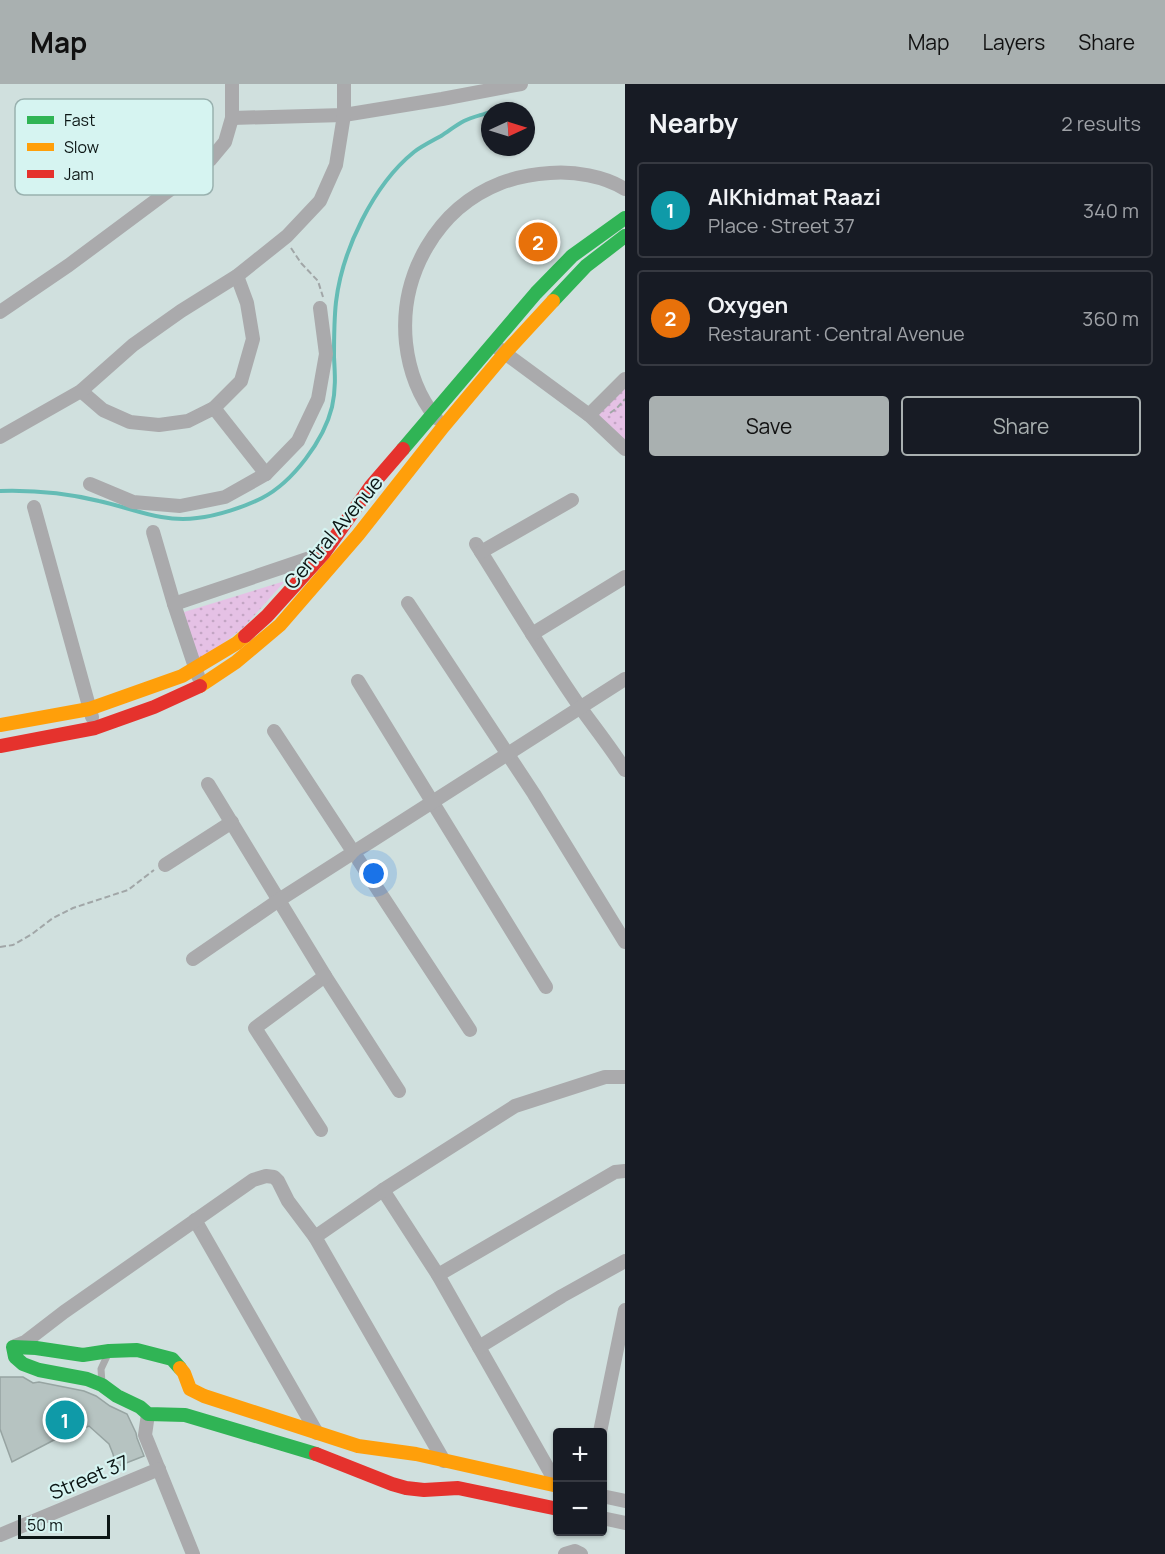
<!DOCTYPE html>
<meta charset="utf-8">
<style>
body{margin:0;font-family:Manrope,sans-serif;background:#242831;color:#f1f3f6}
.controls{position:absolute;right:18px;bottom:18px;display:grid;overflow:hidden;border-radius:6px;box-shadow:0 2px 4px #0004}
.controls button{width:54px;height:54px;display:grid;place-items:center;padding:0;border:0;border-bottom:2px solid #363941;background:#171b24;color:#f1f3f6;font:30px sans-serif}
.compass{position:absolute;left:481px;top:18px;width:54px;height:54px;border-radius:50%;background:#171b24;box-shadow:0 2px 4px #0004;rotate:86deg}
.scale{position:absolute;left:18px;bottom:15px;width:92px;box-sizing:border-box;padding-left:6px;border:3px solid #0c1615;border-top:0;font-size:16px;line-height:21px;white-space:nowrap;color:#0c1615;-webkit-text-stroke:4px #d6f4f1;paint-order:stroke}
.you{position:absolute;left:374px;top:790px;width:21px;height:21px;margin:-15px;border:4px solid #fff;border-radius:50%;background:#1a73e8;box-shadow:0 0 0 9px #1a73e833}
.badge{display:grid;place-items:center;width:39px;height:39px;border-radius:50%;background:#a9b0b0;color:#fff;font-size:20px;font-weight:700}
.pin{position:absolute;translate:-50% -50%;border:3px solid #fff;box-shadow:0 2px 6px #0006}
.list{margin:0;padding:0;list-style:none}
h2{display:flex;justify-content:space-between;align-items:center;height:78px;margin:0;padding:0 24px;font-size:26px}
h2 small{font-size:20px;font-weight:400;color:#9ea1a6}
.list li{display:grid;grid-template-columns:39px 1fr auto;gap:18px;align-items:center;box-sizing:border-box;height:96px;margin:0 12px 12px;padding:0 12px;border:2px solid #363941;border-radius:6px}
.list b{display:block;font-size:22px;white-space:nowrap}
.list p{margin:0;font-size:20px;white-space:nowrap;color:#9ea1a6}
.list em{font-size:20px;font-style:normal;color:#9ea1a6}
.actions{display:flex;gap:12px;padding:18px 24px}
.actions a{flex:1;padding:14px 0;border:2px solid #a9b0b0;border-radius:6px;text-align:center;font-size:21px;color:#a9b0b0}
.actions .main{background:#a9b0b0;color:#111}
.map{position:relative;flex:none;width:625px;height:1470px;overflow:hidden}
header{display:flex;align-items:center;gap:36px;box-sizing:border-box;height:84px;padding:0 30px;background:#a9b0b0;color:#111}
header strong{font-size:28px}
nav{display:flex;gap:33px;margin-inline-start:auto;font-size:21px}
main{display:flex}
aside{flex:1;background:#171b24}
.map>svg:first-child{display:block}
.park{fill:url(#park-dots)}
.lines{fill:none;stroke-linecap:round;stroke-linejoin:round}
.stream{stroke:#64bcb5;stroke-width:4}
.building{fill:#b6c3c1;stroke:#97a4a2;stroke-width:1.5}
.path{stroke:#a1a6a7;stroke-width:2;stroke-dasharray:6 3;stroke-linecap:butt}
.lane{stroke:#aaaaac;stroke-width:7}
.street{stroke:#aaaaac;stroke-width:14}
.fast{stroke:#30b455;stroke-width:14}
.slow{stroke:#ff9f0a;stroke-width:14}
.jam{stroke:#e5322d;stroke-width:14}
.labels{text-anchor:middle;dominant-baseline:central;stroke-width:4.5;stroke-linejoin:round;paint-order:stroke}
.street-label{font-size:20px;fill:#0c1615;stroke:#d6f4f1}
.key{fill:#d6f4f1;stroke:#99b1af;stroke-width:1.5}
.key-label{font-size:16px;fill:#0c1615}
</style>
<header>
<strong>Map</strong>
<nav><a>Map</a><a>Layers</a><a>Share</a></nav>
</header>
<main>
<div class="map">
<svg width="625" height="1470" viewBox="0 0 625 1470">
<defs>
<pattern id="park-dots" width="8" height="8" patternUnits="userSpaceOnUse" patternTransform="scale(1.5)"><rect width="8" height="8" fill="#e5c1e5"/><path d="M2 2h.1M6 6h.1" fill="none" stroke="#c3a5c4" stroke-width="1.8" stroke-linecap="round"/></pattern>
</defs>
<rect width="100%" height="100%" fill="#d0e0de"/>
<g class="park">
<path d="M 625,300 L 625,360 L 595,331 Z"/>
<path d="M 285,497 L 243,544 L 197,579 L 181,529 Z"/>
</g>
<g class="lines">
<g class="stream">
<path d="M 493,27 L 504,24"/>
<path d="M 0,407 C 33,406 66,409 99,417 C 132,424 162,439 197,434 C 217,432 244,423 262,414 C 293,398 324,356 332,323 C 336,306 335,290 334,273 C 334,255 334,236 336,218 C 342,167 373,101 414,68 C 422,62 432,57 441,52 C 449,47 456,41 464,37 C 472,33 482,31 490,28"/>
</g>
</g>
<path class="building" d="M 0,1293 L 23,1293 L 33,1299 L 39,1298 L 84,1307 L 96,1312 L 110,1322 L 127,1330 L 136,1349 L 137,1354 L 144,1372 L 116,1383 L 113,1370 L 109,1360 L 89,1342 L 54,1356 L 12,1378 L 0,1345 Z"/>
<g class="lines">
<g class="path">
<path d="M 291,164 L 301,179 L 318,197 L 323,213"/>
<path d="M 610,329 L 617,324 L 625,315"/>
<path d="M 0,863 L 13,861 L 32,850 L 53,834 L 73,824 L 128,806 L 154,786"/>
</g>
<path class="lane" d="M 102,1299 L 101,1285 L 108,1270"/>
<g class="street">
<path d="M 232,34 L 344,31 L 442,15 L 521,0"/>
<path d="M 0,228 L 69,181 L 210,76 L 225,58 L 232,34 L 232,0"/>
<path d="M 498,264 L 589,331 L 625,365"/>
<path d="M 81,307 L 103,326 L 130,338 L 159,341 L 188,337 L 214,324 L 241,297 L 253,255 L 247,219 L 237,192"/>
<path d="M 214,324 L 266,390"/>
<path d="M 589,331 L 625,295"/>
<path d="M 436,334 C 419,313 409,286 406,259 C 399,191 437,124 501,99 C 517,93 534,90 550,89 C 574,87 604,92 625,105"/>
<path d="M 0,353 L 81,307 L 133,261 L 181,227 L 237,192 L 287,152 L 320,117 L 336,81 L 344,31 L 344,0"/>
<path d="M 90,400 L 133,418 L 180,422 L 225,413 L 266,390 L 298,357 L 318,315 L 326,270 L 320,224"/>
<path d="M 34,423 L 92,633"/>
<path d="M 153,448 L 174,520 L 198,592"/>
<path d="M 476,460 C 510,514 543,570 580,623 C 595,644 611,664 625,686"/>
<path d="M 481,468 L 572,416"/>
<path d="M 408,519 L 534,710 L 625,858"/>
<path d="M 174,520 L 322,470"/>
<path d="M 532,550 L 625,493"/>
<path d="M 358,597 L 546,903"/>
<path d="M 274,647 L 470,946"/>
<path d="M 208,700 L 325,892 L 399,1007"/>
<path d="M 165,781 L 232,738"/>
<path d="M 193,875 L 279,816 L 625,595"/>
<path d="M 321,1046 L 255,944 L 325,892"/>
<path d="M 383,1106 L 438,1191 L 558,1402"/>
<path d="M 195,1136 L 317,1349"/>
<path d="M 438,1191 L 615,1088 L 625,1087"/>
<path d="M 15,1262 L 25,1258 L 64,1228 L 253,1096 L 266,1092 L 274,1093 L 278,1097 L 288,1117 L 315,1153"/>
<path d="M 479,1263 L 562,1212 L 625,1177"/>
<path d="M 148,1330 L 145,1351 L 193,1470"/>
<path d="M 600,1348 L 625,1226"/>
<path d="M 444,1377 L 315,1153 L 383,1106 L 515,1022 L 605,993 L 625,993"/>
<path d="M 602,1412 L 625,1417"/>
<path d="M 602,1434 L 625,1439"/>
<path d="M 0,1451 L 159,1385"/>
<path d="M 565,1470 L 575,1467 L 581,1470"/>
</g>
<g class="fast">
<path d="M 553,217 L 586,182 L 625,152"/>
<path d="M 403,365 L 536,209 L 572,172 L 625,134"/>
<path d="M 180,1284 L 172,1275 L 137,1266 L 109,1267 L 83,1271 L 36,1264 L 13,1263 L 15,1273 L 23,1280 L 39,1286 L 87,1295 L 102,1301 L 117,1312 L 140,1323 L 148,1330 L 185,1331 L 316,1370"/>
</g>
<g class="slow">
<path d="M 200,602 L 236,578 L 280,541 L 358,451 L 443,343 L 505,269 L 553,217"/>
<path d="M 0,641 L 89,625 L 182,592 L 237,559 L 245,552"/>
<path d="M 180,1284 L 184,1289 L 190,1305 L 204,1312 L 358,1362 L 416,1370 L 558,1402"/>
</g>
<g class="jam">
<path d="M 245,552 L 267,532 L 324,469 L 371,402 L 403,365"/>
<path d="M 0,662 L 95,644 L 154,623 L 200,602"/>
<path d="M 316,1370 L 392,1400 L 406,1404 L 424,1406 L 458,1404 L 558,1425"/>
</g>
</g>
<g class="labels">
<g class="street-label">
<text transform="translate(333 448) rotate(-50)">Central Avenue</text>
<text transform="translate(89 1393) rotate(-23)">Street 37</text>
</g>
</g>
<rect x="15" y="15" width="198" height="96" rx="9" class="key"/>
<rect x="27" y="32" width="27" height="8" fill="#30b455"/>
<rect x="27" y="59" width="27" height="8" fill="#ff9f0a"/>
<rect x="27" y="86" width="27" height="8" fill="#e5322d"/>
<g class="key-label">
<text x="64" y="42">Fast</text>
<text x="64" y="69">Slow</text>
<text x="64" y="96">Jam</text>
</g>
</svg>
<div class="controls">
<button>+</button>
<button>−</button>
</div>
<svg class="compass" viewBox="-18 -18 36 36"><path d="M0-13l5 13h-10z" fill="#e53935"/><path d="M0 13l5-13h-10z" fill="#9ea1a6"/></svg>
<div class="scale">50 m</div>
<div class="you"></div>
<div class="pin badge" style="left:65px;top:1336px;background:#0f9aa8">1</div>
<div class="pin badge" style="left:538px;top:158px;background:#e8710a">2</div>
</div>
<aside>
<h2>Nearby<small>2 results</small></h2>
<ul class="list">
<li><span class="badge" style="background:#0f9aa8">1</span><div><b>AlKhidmat Raazi</b><p>Place · Street 37</p></div><em>340 m</em></li>
<li><span class="badge" style="background:#e8710a">2</span><div><b>Oxygen</b><p>Restaurant · Central Avenue</p></div><em>360 m</em></li>
</ul>
<div class="actions"><a class="main">Save</a><a>Share</a></div>
</aside>
</main>
